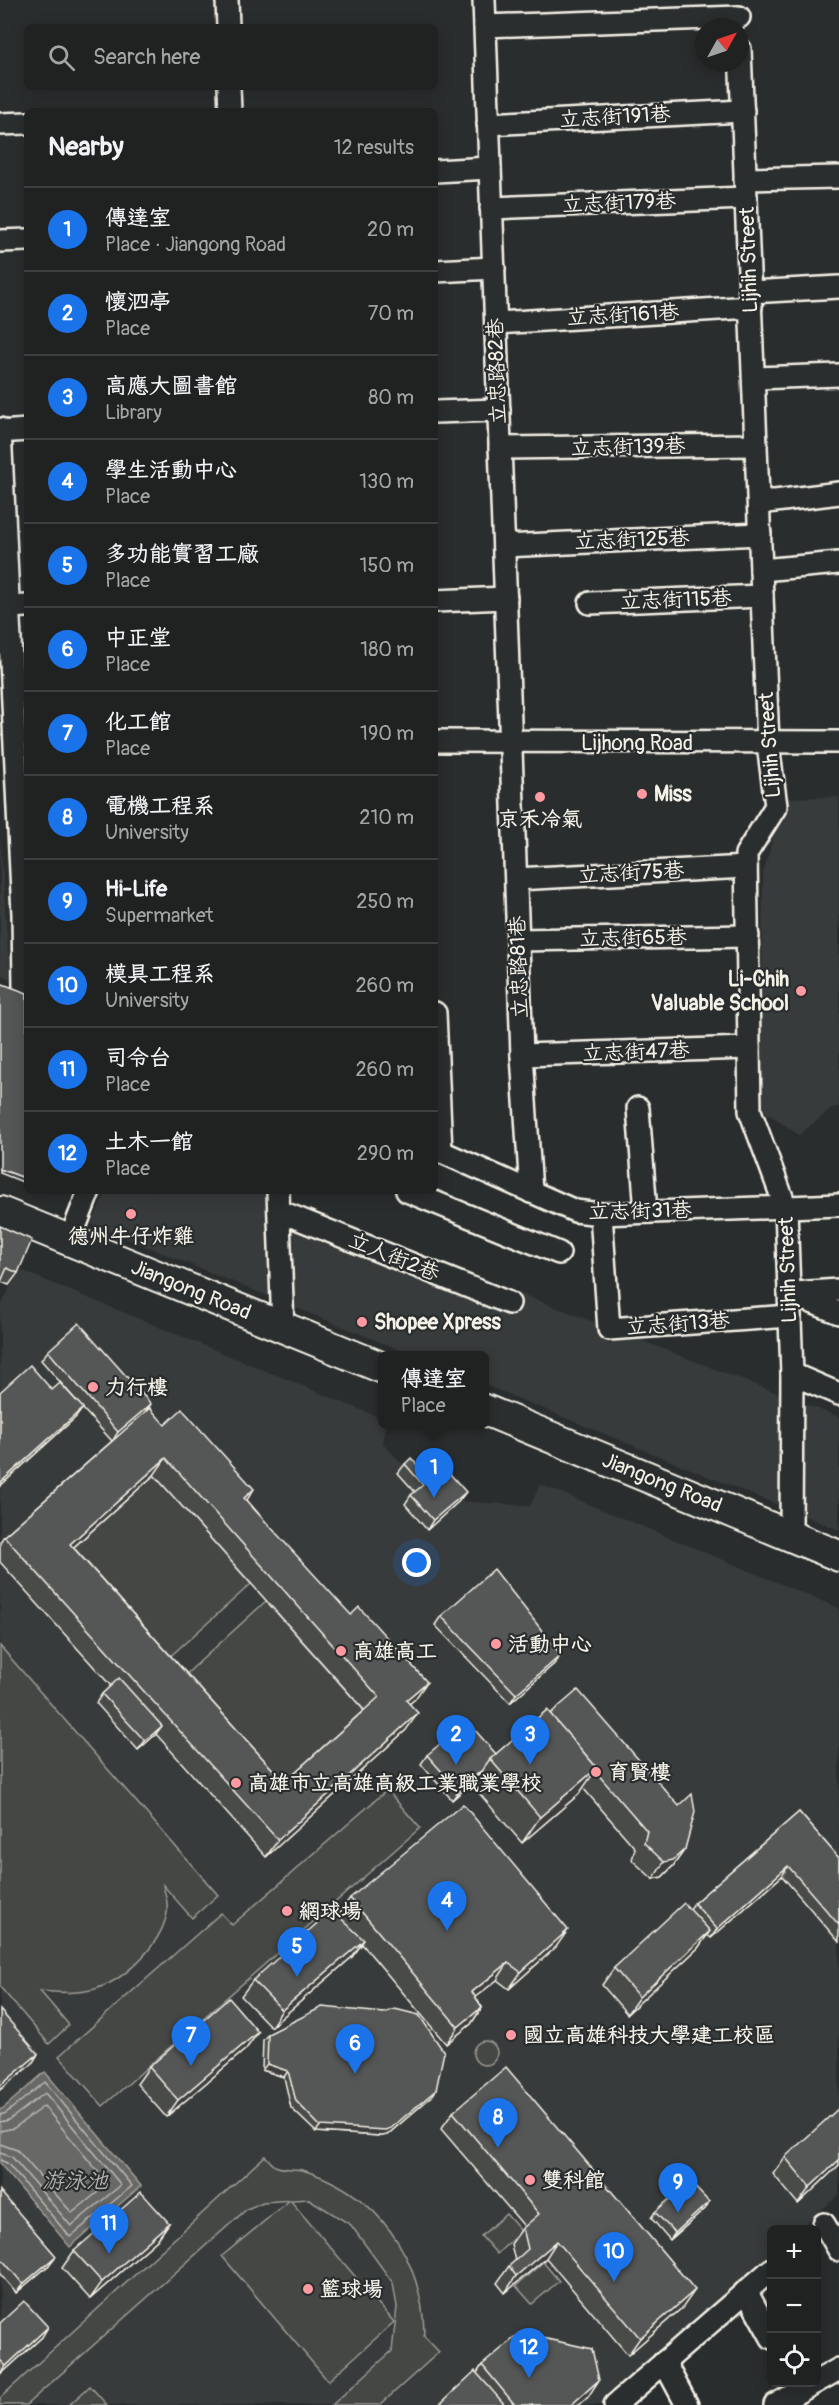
<!DOCTYPE html>
<meta charset="utf-8">
<style>
body{margin:0;font-family:Pangolin,"LXGW WenKai TC",sans-serif;background:#2d2f2f;color:#f1f3f6}
.controls{position:absolute;right:18px;bottom:18px;display:grid;overflow:hidden;border-radius:9px;box-shadow:0 3px 15px #0003}
.controls button{width:54px;height:54px;display:grid;place-items:center;padding:0;border:0;border-bottom:2px solid #3d3f40;background:#202222;color:#f1f3f6;font:30px sans-serif}
.compass{position:absolute;left:695px;top:18px;width:54px;height:54px;border-radius:50%;background:#202222;box-shadow:0 3px 15px #0003;rotate:50deg}
.you{position:absolute;left:417px;top:1563px;width:21px;height:21px;margin:-15px;border:4px solid #fff;border-radius:50%;background:#1a73e8;box-shadow:0 0 0 9px #1a73e833}
.badge{display:grid;place-items:center;width:39px;height:39px;border-radius:50%;background:#1a73e8;color:#fff;font-size:20px;font-weight:700}
.pin{position:absolute;translate:-50% -50px;filter:drop-shadow(0 2px 3px #0008)}
.pin::after{content:'';position:absolute;top:32px;width:21px;height:18px;background:inherit;clip-path:polygon(0 0,100% 0,50% 100%)}
.popup{position:absolute;left:378px;top:1351px;width:111px;height:78px;box-sizing:border-box;display:grid;place-content:center;border-radius:9px;background:#202222;filter:drop-shadow(0 2px 4px #0005);font-size:20px;white-space:nowrap;color:#a2a4a5}
.popup b{font-size:22px;color:#f1f3f6}
.popup::after{content:'';position:absolute;left:50%;top:100%;margin-left:-12px;border:12px solid transparent;border-top-color:#202222}
.list{margin:0;padding:0;list-style:none}
h2{display:flex;justify-content:space-between;align-items:center;height:78px;margin:0;padding:0 24px;font-size:26px}
h2 small{font-size:20px;font-weight:400;color:#a2a4a5}
.list li{display:grid;grid-template-columns:39px 1fr auto;gap:18px;align-items:center;box-sizing:border-box;height:84px;padding:0 24px;border-top:2px solid #3d3f40}
.list b{display:block;font-size:22px;white-space:nowrap}
.list p{margin:0;font-size:20px;white-space:nowrap;color:#a2a4a5}
.list em{font-size:20px;font-style:normal;color:#a2a4a5}
.icon{flex:none;width:33px;height:33px;fill:none;stroke:currentColor;stroke-width:2;stroke-linecap:round;stroke-linejoin:round}
.map{position:relative;flex:none;width:839px;height:2405px;overflow:hidden}
.search{position:absolute;background:#202222;box-shadow:0 3px 15px #0003;left:24px;top:24px;width:414px;height:66px;display:flex;align-items:center;gap:15px;box-sizing:border-box;padding:0 21px;border-radius:9px;color:#a2a4a5;font-size:22px}
.panel{position:absolute;background:#202222;box-shadow:0 3px 15px #0003;left:24px;top:108px;width:414px;height:1086px;border-radius:9px}
.map>svg:first-child{display:block}
.built{fill:#373a3a}
.green{fill:#444645;stroke:#9c9c96;stroke-width:1.5}
.water{fill:#676866;stroke:#9f9f9a;stroke-width:1.5}
.lines{fill:none;stroke-linecap:round;stroke-linejoin:round}
.shore{stroke:#bcbab4;stroke-width:1.5}
.street-casing{stroke:#f4f1e8;stroke-width:26}
.secondary-casing{stroke:#f4f1e8;stroke-width:34}
.street{stroke:#2a2d2e;stroke-width:21}
.secondary{stroke:#2a2d2e;stroke-width:30}
.wall{fill:#494b4a;stroke:#f4f1e8;stroke-width:1.5;fill-rule:evenodd}
.shaded-wall{fill:#3c3d3c;stroke:#f4f1e8;stroke-width:1.5}
.building{fill:#555756;stroke:#f4f1e8;stroke-width:1.5;fill-rule:evenodd}
.poi-dot{fill:#ff9aa2;stroke:#2a2d2e;stroke-width:2}
.labels{text-anchor:middle;dominant-baseline:central;stroke-width:4.5;stroke-linejoin:round;paint-order:stroke}
.street-label{font-size:21px;fill:#f4f1e8;stroke:#2a2d2e}
.poi-label{font-size:21px;font-weight:bold;fill:#f4f1e8;stroke:#2a2d2e;text-anchor:start}
.water-label{font-size:22px;font-style:italic;fill:#b5b3ae;stroke:#2a2d2e}
</style>
<div class="map">
<svg width="839" height="2405" viewBox="0 0 839 2405">
<rect width="100%" height="100%" fill="#2a2d2e"/>
<filter id="ink" filterUnits="userSpaceOnUse"><feTurbulence type="fractalNoise" baseFrequency=".0167" numOctaves="2"/><feDisplacementMap in="SourceGraphic" scale="12" xChannelSelector="R" yChannelSelector="G"/><feConvolveMatrix kernelMatrix="1 2 1 2 8 2 1 2 1" color-interpolation-filters="sRGB"/></filter>
<g filter="url(#ink)">
<g class="built">
<path d="M 839,797 L 839,1107 L 834,1107 L 799,1135 L 761,1109 L 763,874 L 784,798 Z"/>
<path d="M 0,835 L 10,979 L 0,974 Z"/>
<path d="M 107,1191 L 256,1191 L 839,1417 L 839,1530 L 485,1385 L 485,1356 L 412,1355 L 91,1224 Z"/>
<path d="M 18,1269 L 383,1419 L 383,1424 L 386,1425 L 383,1443 L 423,1487 L 437,1475 L 459,1501 L 530,1506 L 540,1484 L 839,1608 L 839,2195 L 799,2229 L 772,2230 L 771,2253 L 602,2405 L 0,2405 L 0,1309 Z"/>
</g>
<g class="green">
<path d="M 154,1475 L 251,1584 L 156,1669 L 59,1561 Z"/>
<path d="M 266,1601 L 367,1714 L 272,1799 L 172,1687 Z"/>
<path d="M 0,1646 L 218,1895 L 192,1918 L 163,1885 C 165,1895 169,1902 167,1913 C 161,1945 123,1983 91,1990 C 74,1994 57,1992 40,1991 L 69,2025 L 49,2044 L 0,1987 Z"/>
<path d="M 387,1790 L 420,1828 L 103,2106 L 59,2056 L 221,1913 L 232,1925 Z"/>
<circle cx="485" cy="2053" r="12"/>
<path d="M 265,2156 C 268,2159 272,2164 275,2166 C 282,2170 294,2168 302,2170 C 310,2172 317,2175 324,2178 C 388,2206 424,2269 424,2336 L 439,2352 L 380,2405 L 332,2405 L 392,2351 L 397,2307 L 393,2283 L 351,2225 L 309,2199 L 263,2202 L 247,2209 L 26,2405 L 0,2405 L 0,2398 Z"/>
<path d="M 290,2200 L 394,2322 L 328,2381 L 222,2256 Z"/>
<path d="M 506,2214 L 521,2231 L 497,2254 L 481,2236 Z"/>
<path d="M 543,2262 L 559,2281 L 532,2304 L 516,2286 Z"/>
<path d="M 90,2386 L 107,2405 L 69,2405 Z"/>
</g>
<path class="water" d="M 45,2072 L 141,2186 L 70,2247 L 0,2164 L 0,2111 Z"/>
<g class="lines">
<g class="shore">
<path d="M 0,2115 L 6,2113 L 45,2082 L 132,2186 L 70,2237 L 7,2163 L 0,2160"/>
<path d="M 0,2122 L 9,2120 L 45,2093 L 121,2185 L 71,2226 L 12,2157 L 0,2153"/>
<path d="M 0,2131 L 14,2128 L 44,2106 L 108,2184 L 72,2213 L 17,2150 L 0,2144"/>
</g>
<g class="street-casing">
<g id="street">
<path d="M 227,0 L 228,27"/>
<path d="M 484,0 L 522,1055 L 531,1192"/>
<path d="M 485,26 L 739,17"/>
<path d="M 740,49 L 768,744 L 776,806 L 746,854 L 750,1111 L 786,1208 L 792,1374 L 791,1536"/>
<path d="M 229,87 L 230,111"/>
<path d="M 0,124 L 27,123"/>
<path d="M 488,124 L 743,111"/>
<path d="M 435,171 L 490,168"/>
<path d="M 745,179 L 839,177"/>
<path d="M 491,208 L 746,198"/>
<path d="M 0,241 L 27,240"/>
<path d="M 435,271 L 494,268"/>
<path d="M 750,292 L 839,287"/>
<path d="M 496,323 L 751,307"/>
<path d="M 754,378 L 839,375"/>
<path d="M 435,412 L 499,410"/>
<path d="M 0,429 L 23,914 L 24,987"/>
<path d="M 0,432 L 27,430"/>
<path d="M 500,448 L 756,445"/>
<path d="M 759,503 L 839,493"/>
<path d="M 504,546 L 760,534"/>
<path d="M 761,570 L 839,563"/>
<path d="M 435,601 L 506,598"/>
<path d="M 590,603 L 762,596"/>
<path d="M 8,607 L 27,606"/>
<path d="M 435,741 L 839,742"/>
<path d="M 516,879 L 746,867"/>
<path d="M 518,940 L 748,936"/>
<path d="M 435,1013 L 441,1152"/>
<path d="M 522,1055 L 749,1048"/>
<path d="M 638,1108 L 646,1212"/>
<path d="M 435,1149 L 575,1211 L 601,1214 L 839,1205"/>
<path d="M 278,1191 L 283,1328"/>
<path d="M 407,1191 L 559,1253"/>
<path d="M 279,1211 L 509,1303"/>
<path d="M 601,1214 L 609,1329 L 790,1316"/>
<path d="M 70,1240 L 89,1191"/>
<path d="M 789,1293 L 839,1313"/>
<path d="M 795,1293 L 839,1290"/>
<path d="M 792,1374 L 839,1394"/>
<path d="M 824,2224 L 839,2250"/>
<path d="M 746,2291 L 772,2338"/>
<path d="M 664,2362 L 687,2405"/>
<path d="M 816,2382 L 839,2369"/>
<path d="M 615,2405 L 772,2269"/>
<path d="M 775,2405 L 816,2382"/>
</g>
</g>
<g class="secondary-casing">
<g id="secondary">
<path d="M 0,1212 L 383,1368"/>
<path d="M 485,1410 L 839,1556"/>
</g>
</g>
<use href="#street" class="street"/>
<use href="#secondary" class="secondary"/>
</g>
<g class="wall">
<path d="M 0,1226 L 18,1273 L 9,1285 L 1,1282 Z"/>
<path d="M 48,1351 L 165,1425 L 247,1500 L 415,1699 L 409,1704 L 406,1730 L 266,1857 L 156,1734 L 138,1750 L 96,1703 L 102,1694 L 111,1686 L 0,1562 L 0,1542 L 4,1536 L 112,1441 L 82,1408 L 76,1417 L 0,1486 L 0,1392 L 52,1390 L 80,1405 L 41,1360 ZM 154,1475 L 364,1710 L 284,1782 L 73,1547 Z"/>
<path d="M 405,1464 L 429,1478 L 459,1501 L 427,1530 L 405,1504 L 411,1495 L 415,1492 L 398,1473 Z"/>
<path d="M 441,1616 L 554,1664 L 510,1703 L 435,1625 Z"/>
<path d="M 547,1710 L 685,1849 L 673,1866 L 662,1877 L 653,1879 L 632,1860 L 635,1848 L 583,1788 L 579,1794 L 522,1843 L 472,1785 L 476,1779 L 452,1800 L 421,1764 L 427,1755 L 496,1754 Z"/>
<path d="M 799,1812 L 839,1858 L 839,1942 L 782,1876 L 711,1938 L 707,1935 L 698,1948 L 627,2014 L 602,1985 L 614,1968 L 690,1909 L 694,1903 Z"/>
<path d="M 350,1898 L 556,1947 L 509,1989 L 497,1980 L 475,1997 L 482,2007 L 471,2024 L 446,2044 L 362,1944 L 352,1957 L 271,2027 L 241,1996 L 253,1980 L 338,1915 Z"/>
<path d="M 258,2032 L 246,2049 L 166,2117 L 137,2084 L 149,2067 Z"/>
<path d="M 268,2034 L 436,2090 L 432,2096 L 387,2135 L 381,2136 L 316,2132 L 291,2108 L 284,2077 L 262,2070 L 263,2040 Z"/>
<path d="M 453,2112 L 683,2307 L 628,2355 L 546,2258 L 505,2293 L 497,2283 L 509,2266 L 515,2261 L 511,2244 L 524,2226 L 441,2129 Z"/>
<path d="M 785,2157 L 839,2165 L 798,2204 L 773,2174 Z"/>
<path d="M 0,2191 L 49,2265 L 16,2293 L 0,2274 Z"/>
<path d="M 709,2202 L 705,2209 L 670,2240 L 651,2218 L 655,2212 Z"/>
<path d="M 169,2223 L 157,2240 L 90,2299 L 62,2268 L 74,2251 Z"/>
<path d="M 0,2323 L 42,2337 L 0,2375 Z"/>
<path d="M 482,2365 L 588,2397 L 579,2405 L 439,2405 L 477,2373 Z"/>
</g>
<g class="shaded-wall">
<path d="M 0,1169 L 25,1178 L 23,1182 L 0,1173 Z"/>
<path d="M 151,1404 L 144,1414 L 112,1442 L 118,1432 Z"/>
<path d="M 83,1408 L 76,1417 L 0,1486 L 1,1482 Z"/>
<path d="M 166,1458 L 154,1475 L 58,1561 L 70,1544 Z"/>
<path d="M 254,1489 L 243,1506 L 244,1498 Z"/>
<path d="M 466,1492 L 459,1501 L 427,1530 L 433,1520 Z"/>
<path d="M 561,1655 L 554,1664 L 510,1703 L 516,1694 Z"/>
<path d="M 427,1682 L 415,1699 L 394,1717 L 406,1700 Z"/>
<path d="M 418,1713 L 406,1730 L 266,1857 L 278,1840 Z"/>
<path d="M 162,1726 L 155,1735 L 138,1750 L 145,1741 Z"/>
<path d="M 597,1768 L 579,1794 L 522,1843 L 540,1817 Z"/>
<path d="M 482,1770 L 476,1779 L 452,1800 L 459,1791 Z"/>
<path d="M 685,1849 L 673,1866 L 662,1877 L 653,1879 L 664,1862 Z"/>
<path d="M 788,1866 L 782,1876 L 711,1938 L 717,1929 Z"/>
<path d="M 568,1930 L 556,1947 L 509,1989 L 521,1972 Z"/>
<path d="M 710,1931 L 698,1948 L 627,2014 L 639,1997 Z"/>
<path d="M 364,1940 L 352,1957 L 271,2027 L 282,2010 Z"/>
<path d="M 508,1963 L 497,1980 L 460,2009 L 472,1992 Z"/>
<path d="M 482,2007 L 471,2024 L 446,2044 L 458,2027 Z"/>
<path d="M 258,2032 L 246,2049 L 166,2117 L 178,2100 Z"/>
<path d="M 38,2054 L 32,2064 L 0,2090 L 0,2086 Z"/>
<path d="M 267,2064 L 288,2071 L 284,2077 L 262,2070 Z"/>
<path d="M 436,2090 L 432,2096 L 387,2135 L 381,2136 L 316,2132 L 320,2126 Z"/>
<path d="M 839,2160 L 839,2165 L 798,2204 L 810,2187 Z"/>
<path d="M 709,2202 L 705,2209 L 670,2240 L 675,2233 Z"/>
<path d="M 169,2223 L 157,2240 L 90,2299 L 102,2282 Z"/>
<path d="M 557,2241 L 546,2258 L 505,2293 L 516,2276 Z"/>
<path d="M 56,2256 L 49,2265 L 16,2293 L 23,2284 Z"/>
<path d="M 695,2290 L 683,2307 L 628,2355 L 640,2338 Z"/>
<path d="M 48,2327 L 42,2337 L 0,2375 L 6,2366 Z"/>
<path d="M 599,2380 L 588,2397 L 579,2405 L 571,2405 Z"/>
</g>
<g class="building">
<path d="M 0,983 L 27,993 L 27,1174 L 25,1178 L 0,1169 Z"/>
<path d="M 0,1226 L 32,1240 L 18,1273 L 7,1268 L 0,1284 Z"/>
<path d="M 79,1323 L 151,1404 L 118,1432 L 48,1351 Z"/>
<path d="M 30,1365 L 52,1390 L 60,1383 L 83,1408 L 1,1482 L 0,1481 L 0,1392 Z"/>
<path d="M 150,1408 L 165,1425 L 182,1409 L 254,1489 L 244,1498 L 351,1615 L 359,1607 L 427,1682 L 406,1700 L 418,1713 L 278,1840 L 4,1536 ZM 166,1458 L 379,1697 L 284,1782 L 70,1544 Z"/>
<path d="M 411,1458 L 429,1478 L 443,1466 L 466,1492 L 433,1520 L 411,1495 L 423,1485 L 405,1464 Z"/>
<path d="M 494,1569 L 561,1655 L 516,1694 L 441,1616 Z"/>
<path d="M 119,1678 L 162,1726 L 145,1741 L 102,1694 Z"/>
<path d="M 578,1690 L 679,1806 L 692,1794 L 695,1812 L 685,1849 L 673,1860 L 664,1862 L 644,1843 L 647,1831 L 595,1771 L 597,1768 L 550,1714 Z"/>
<path d="M 547,1710 L 597,1768 L 540,1817 L 490,1759 Z"/>
<path d="M 467,1721 L 496,1754 L 490,1759 L 482,1770 L 459,1791 L 427,1755 Z"/>
<path d="M 463,1804 L 568,1930 L 521,1972 L 508,1963 L 472,1992 L 482,2007 L 458,2027 L 350,1898 Z"/>
<path d="M 799,1812 L 839,1858 L 839,1925 L 788,1866 L 717,1929 L 694,1903 Z"/>
<path d="M 684,1903 L 710,1931 L 639,1997 L 614,1968 Z"/>
<path d="M 332,1910 L 364,1940 L 282,2010 L 253,1980 Z"/>
<path d="M 229,1998 L 258,2032 L 178,2100 L 149,2067 Z"/>
<path d="M 322,2007 L 384,2013 L 395,2009 L 419,2015 L 444,2052 L 436,2090 L 391,2128 L 385,2130 L 320,2126 L 296,2101 L 288,2071 L 267,2064 L 268,2034 Z"/>
<path d="M 0,2010 L 38,2054 L 0,2086 Z"/>
<path d="M 506,2067 L 695,2290 L 640,2338 L 557,2241 L 516,2276 L 509,2266 L 528,2249 L 523,2228 L 539,2214 L 453,2112 Z"/>
<path d="M 839,2108 L 839,2160 L 810,2187 L 785,2157 Z"/>
<path d="M 689,2181 L 709,2202 L 675,2233 L 655,2212 Z"/>
<path d="M 0,2191 L 56,2256 L 23,2284 L 0,2257 Z"/>
<path d="M 141,2192 L 169,2223 L 102,2282 L 74,2251 Z"/>
<path d="M 24,2301 L 48,2327 L 6,2366 L 0,2360 L 0,2323 Z"/>
<path d="M 520,2333 L 592,2349 L 599,2380 L 571,2405 L 515,2405 L 482,2365 Z"/>
<path d="M 475,2371 L 505,2405 L 439,2405 Z"/>
</g>
</g>
<g class="poi-dot">
<circle cx="642" cy="794" r="6"/>
<circle cx="540" cy="797" r="6"/>
<circle cx="801" cy="991" r="6"/>
<circle cx="131" cy="1214" r="6"/>
<circle cx="362" cy="1322" r="6"/>
<circle cx="93" cy="1387" r="6"/>
<circle cx="496" cy="1644" r="6"/>
<circle cx="341" cy="1651" r="6"/>
<circle cx="596" cy="1772" r="6"/>
<circle cx="236" cy="1783" r="6"/>
<circle cx="287" cy="1911" r="6"/>
<circle cx="511" cy="2035" r="6"/>
<circle cx="530" cy="2180" r="6"/>
<circle cx="308" cy="2289" r="6"/>
</g>
<g class="labels">
<g class="street-label">
<text transform="translate(615 117) rotate(-3)">立志街191巷</text>
<text transform="translate(619 203) rotate(-2)">立志街179巷</text>
<text transform="translate(749 260) rotate(-92)">Lijhih Street</text>
<text transform="translate(623 315) rotate(-3)">立志街161巷</text>
<text transform="translate(497 371) rotate(-92)">立忠路82巷</text>
<text transform="translate(628 447) rotate(-1)">立志街139巷</text>
<text transform="translate(632 540) rotate(-2)">立志街125巷</text>
<text transform="translate(676 600) rotate(-2)">立志街115巷</text>
<text x="637" y="743">Lijhong Road</text>
<text transform="translate(770 745) rotate(-94)">Lijhih Street</text>
<text transform="translate(631 873) rotate(-3)">立志街75巷</text>
<text transform="translate(633 938) rotate(-1)">立志街65巷</text>
<text transform="translate(519 967) rotate(-92)">立忠路81巷</text>
<text transform="translate(636 1052) rotate(-2)">立志街47巷</text>
<text transform="translate(640 1211) rotate(-1)">立志街31巷</text>
<text transform="translate(394 1257) rotate(22)">立人街2巷</text>
<text transform="translate(788 1270) rotate(-92)">Lijhih Street</text>
<text transform="translate(191 1290) rotate(22)">Jiangong Road</text>
<text transform="translate(678 1324) rotate(-4)">立志街13巷</text>
<text transform="translate(662 1483) rotate(22)">Jiangong Road</text>
</g>
<g class="poi-label">
<text x="654" y="794">Miss</text>
<text x="540" y="819" text-anchor="middle">京禾冷氣</text>
<text x="789" y="979" text-anchor="end">Li-Chih<tspan x="789" dy="24">Valuable School</tspan></text>
<text x="131" y="1236" text-anchor="middle">德州牛仔炸雞</text>
<text x="374" y="1322">Shopee Xpress</text>
<text x="105" y="1387">力行樓</text>
<text x="508" y="1644">活動中心</text>
<text x="353" y="1651">高雄高工</text>
<text x="608" y="1772">育賢樓</text>
<text x="248" y="1783">高雄市立高雄高級工業職業學校</text>
<text x="299" y="1911">網球場</text>
<text x="523" y="2035">國立高雄科技大學建工校區</text>
<text x="542" y="2180">雙科館</text>
<text x="320" y="2289">籃球場</text>
</g>
<g class="water-label">
<text x="75" y="2181">游泳池</text>
</g>
</g>
</svg>
<div class="controls">
<button>+</button>
<button>−</button>
<button><svg class="icon" aria-label="locate" viewBox="0 0 24 24"><circle cx="12" cy="12" r="6"/><path d="M12 2v4M12 18v4M2 12h4M18 12h4"/></svg></button>
</div>
<svg class="compass" viewBox="-18 -18 36 36"><path d="M0-13l5 13h-10z" fill="#e53935"/><path d="M0 13l5-13h-10z" fill="#a2a4a5"/></svg>
<div class="you"></div>
<div class="pin badge" style="left:434px;top:1498px">1</div>
<div class="popup"><b>傳達室</b>Place</div>
<div class="pin badge" style="left:456px;top:1765px">2</div>
<div class="pin badge" style="left:530px;top:1765px">3</div>
<div class="pin badge" style="left:447px;top:1931px">4</div>
<div class="pin badge" style="left:297px;top:1977px">5</div>
<div class="pin badge" style="left:355px;top:2074px">6</div>
<div class="pin badge" style="left:191px;top:2066px">7</div>
<div class="pin badge" style="left:498px;top:2148px">8</div>
<div class="pin badge" style="left:678px;top:2213px">9</div>
<div class="pin badge" style="left:614px;top:2282px">10</div>
<div class="pin badge" style="left:109px;top:2254px">11</div>
<div class="pin badge" style="left:529px;top:2378px">12</div>
<div class="search"><svg class="icon" aria-label="search" viewBox="0 0 24 24"><circle cx="10" cy="10" r="6"/><path d="M15 15l6 6"/></svg>Search here</div>
<section class="panel">
<h2>Nearby<small>12 results</small></h2>
<ul class="list">
<li><span class="badge">1</span><div><b>傳達室</b><p>Place · Jiangong Road</p></div><em>20 m</em></li>
<li><span class="badge">2</span><div><b>懷泗亭</b><p>Place</p></div><em>70 m</em></li>
<li><span class="badge">3</span><div><b>高應大圖書館</b><p>Library</p></div><em>80 m</em></li>
<li><span class="badge">4</span><div><b>學生活動中心</b><p>Place</p></div><em>130 m</em></li>
<li><span class="badge">5</span><div><b>多功能實習工廠</b><p>Place</p></div><em>150 m</em></li>
<li><span class="badge">6</span><div><b>中正堂</b><p>Place</p></div><em>180 m</em></li>
<li><span class="badge">7</span><div><b>化工館</b><p>Place</p></div><em>190 m</em></li>
<li><span class="badge">8</span><div><b>電機工程系</b><p>University</p></div><em>210 m</em></li>
<li><span class="badge">9</span><div><b>Hi-Life</b><p>Supermarket</p></div><em>250 m</em></li>
<li><span class="badge">10</span><div><b>模具工程系</b><p>University</p></div><em>260 m</em></li>
<li><span class="badge">11</span><div><b>司令台</b><p>Place</p></div><em>260 m</em></li>
<li><span class="badge">12</span><div><b>土木一館</b><p>Place</p></div><em>290 m</em></li>
</ul>
</section>
</div>
